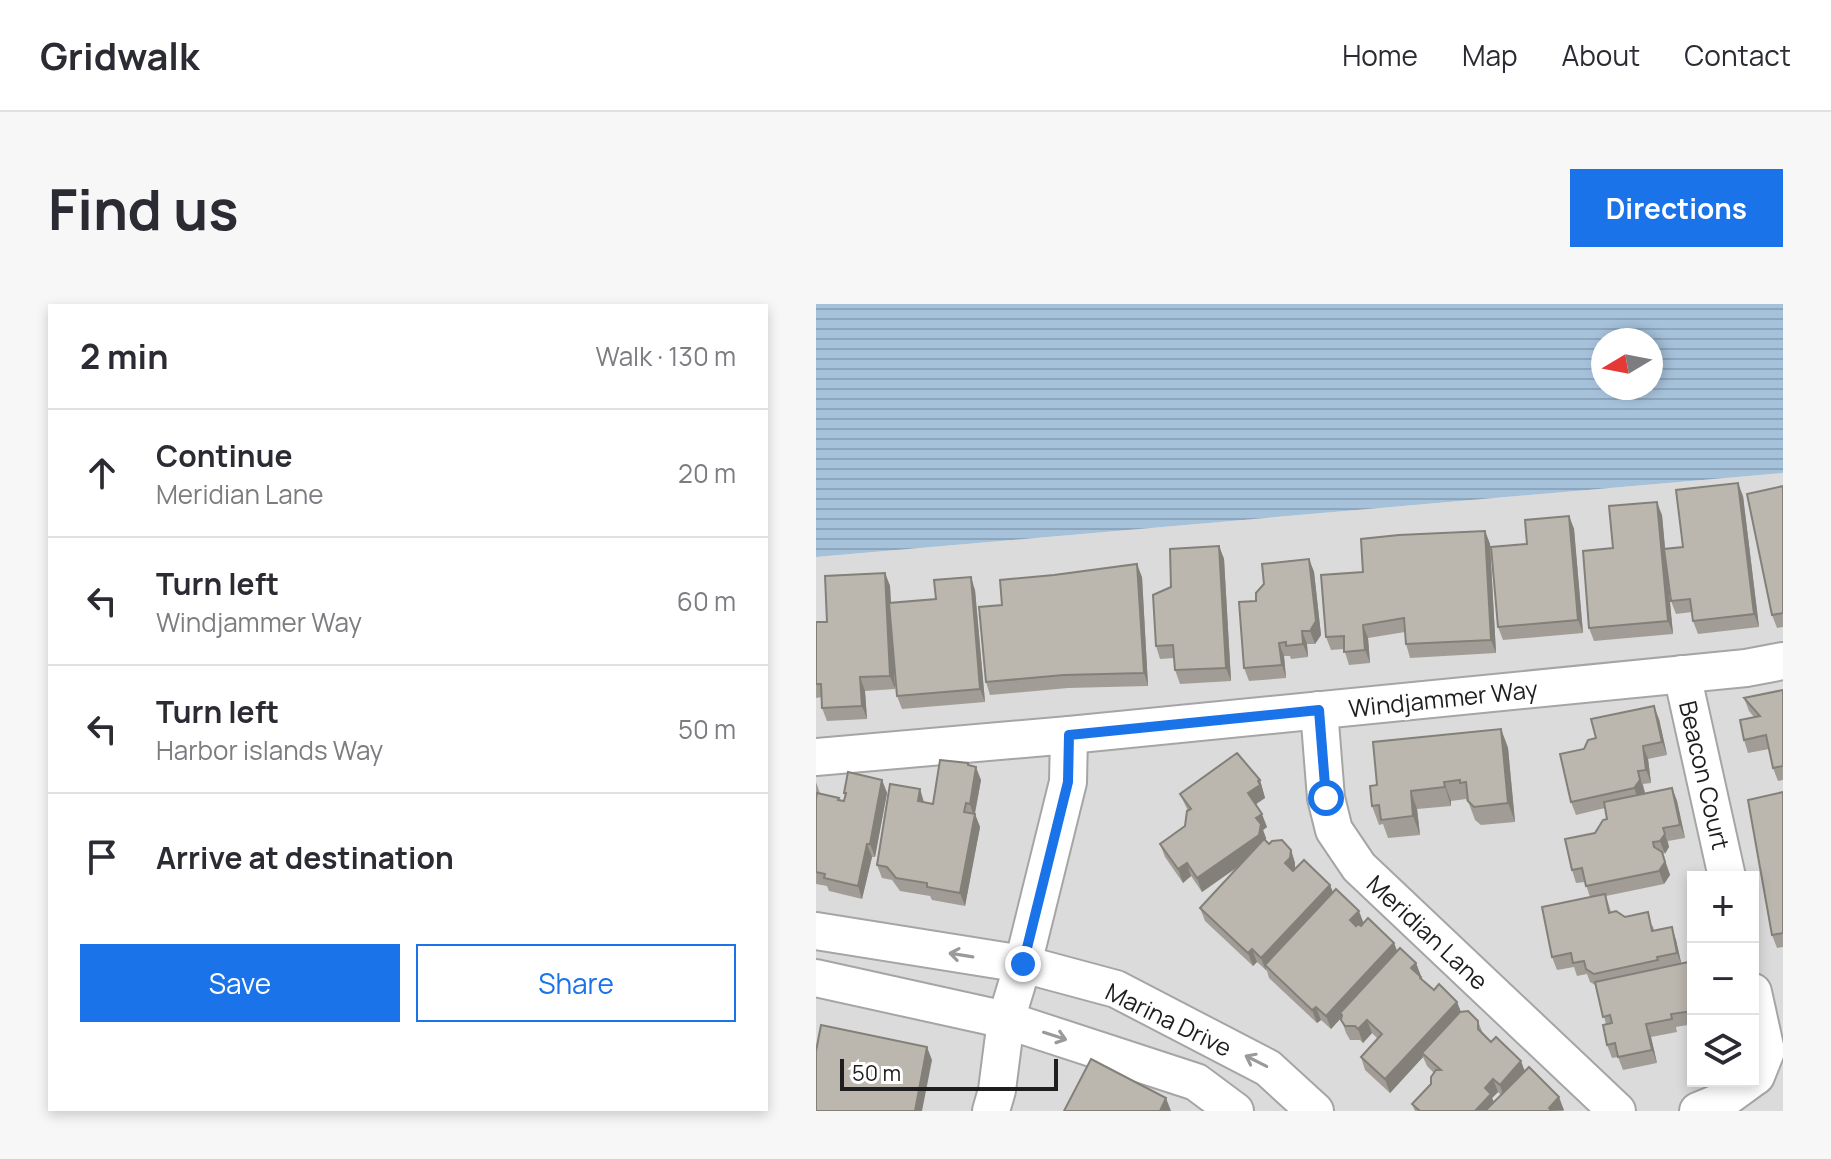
<!DOCTYPE html>
<meta charset="utf-8">
<style>
body{margin:0;font-family:Manrope,sans-serif;background:#f7f7f7;color:#2b2b33}
.controls{position:absolute;right:24px;bottom:24px;display:grid;overflow:hidden;border-radius:0px;box-shadow:0 4px 12px #0003}
.controls button{width:72px;height:72px;display:grid;place-items:center;padding:0;border:0;border-bottom:2px solid #e1e1e2;background:#fff;color:#2b2b33;font:40px sans-serif}
.compass{position:absolute;left:775px;top:24px;width:72px;height:72px;border-radius:50%;background:#fff;box-shadow:0 4px 12px #0003;rotate:260deg}
.scale{position:absolute;left:24px;bottom:20px;width:218px;box-sizing:border-box;padding-left:8px;border:4px solid #1e1e1e;border-top:0;font-size:22px;line-height:28px;white-space:nowrap;color:#1e1e1e;-webkit-text-stroke:6px #fff;paint-order:stroke}
.stop{position:absolute;width:24px;height:24px;margin:-18px;border:6px solid #1a73e8;border-radius:50%;background:#fff}
.stop.end{background:#1a73e8;border-color:#fff;box-shadow:0 2px 8px #0008}
.list{margin:0;padding:0;list-style:none}
h2{display:flex;justify-content:space-between;align-items:center;height:104px;margin:0;padding:0 32px;font-size:34px}
h2 small{font-size:26px;font-weight:400;color:#7c7c81}
.list li{display:grid;grid-template-columns:52px 1fr auto;gap:24px;align-items:center;box-sizing:border-box;height:128px;padding:0 32px;border-top:2px solid #e1e1e2}
.list b{display:block;font-size:30px;white-space:nowrap}
.list p{margin:0;font-size:26px;white-space:nowrap;color:#7c7c81}
.list em{font-size:26px;font-style:normal;color:#7c7c81}
.actions{display:flex;gap:16px;padding:24px 32px}
.actions a{flex:1;padding:18px 0;border:2px solid #1a73e8;border-radius:0px;text-align:center;font-size:28px;color:#1a73e8}
.actions .main{background:#1a73e8;color:#fff}
.icon{flex:none;width:44px;height:44px;fill:none;stroke:currentColor;stroke-width:2;stroke-linecap:round;stroke-linejoin:round}
.map{position:relative;flex:none;width:967px;height:807px;overflow:hidden;border-radius:0px}
header{display:flex;align-items:center;gap:48px;box-sizing:border-box;height:112px;padding:0 40px;background:#fff;border-bottom:2px solid #e1e1e2}
header strong{font-size:38px}
nav{display:flex;gap:44px;margin-inline-start:auto;font-size:28px}
.intro{display:flex;align-items:center;justify-content:space-between;box-sizing:border-box;height:192px;padding:0 48px}
h1{margin:0;font-size:56px}
.button{padding:20px 36px;border-radius:0px;background:#1a73e8;color:#fff;font-size:28px;font-weight:700}
main{display:flex;gap:48px;padding:0 48px}
aside{flex:1;background:#fff;border-radius:0px;box-shadow:0 4px 12px #0003}
.map>svg:first-child{display:block}
.residential{fill:#dcdbdb;fill-rule:evenodd}
.water{fill:url(#water-rules);fill-rule:evenodd}
.lines{fill:none;stroke-linecap:round;stroke-linejoin:round}
.street-casing{stroke:#a5a5a5;stroke-width:40}
.street{stroke:#fff;stroke-width:36}
.wall{fill:#a19d96;fill-rule:evenodd}
.shaded-wall{fill:#83807a}
.building{fill:#bbb7ae;stroke:#83807a;stroke-width:2}
.oneway{stroke:#9a9a9a}
.route{stroke:#1a73e8;stroke-width:10}
.labels{text-anchor:middle;dominant-baseline:central;stroke-width:6;stroke-linejoin:round;paint-order:stroke}
.street-label{font-size:24px;fill:#1e1e1e;stroke:#fff}
</style>
<header>
<strong>Gridwalk</strong>
<nav><a>Home</a><a>Map</a><a>About</a><a>Contact</a></nav>
</header>
<div class="intro"><h1>Find us</h1><a class="button">Directions</a></div>
<main>
<aside>
<h2>2 min<small>Walk · 130 m</small></h2>
<ul class="list">
<li><svg class="icon" aria-label="ahead" viewBox="0 0 24 24"><path d="M12 20V5M6 11l6-6 6 6"/></svg><div><b>Continue</b><p>Meridian Lane</p></div><em>20 m</em></li>
<li><svg class="icon" aria-label="left" viewBox="0 0 24 24"><path d="M17 20v-9H6M10 6l-5 5 5 5"/></svg><div><b>Turn left</b><p>Windjammer Way</p></div><em>60 m</em></li>
<li><svg class="icon" aria-label="left" viewBox="0 0 24 24"><path d="M17 20v-9H6M10 6l-5 5 5 5"/></svg><div><b>Turn left</b><p>Harbor islands Way</p></div><em>50 m</em></li>
<li><svg class="icon" aria-label="arrive" viewBox="0 0 24 24"><path d="M6 21V4h12l-3 4 3 4H6"/></svg><div><b>Arrive at destination</b></div></li>
</ul>
<div class="actions"><a class="main">Save</a><a>Share</a></div>
</aside>
<div class="map">
<svg width="967" height="807" viewBox="0 0 967 807">
<defs>
<pattern id="water-rules" width="6" height="5" patternUnits="userSpaceOnUse" patternTransform="scale(2)"><rect width="6" height="5" fill="#a6c2db"/><path d="M0 2.5h6" fill="none" stroke="#8ea6bc"/></pattern>
</defs>
<rect width="100%" height="100%" fill="#efeee4"/>
<path class="residential" d="M 967,169 L 967,807 L 0,807 L 0,253 ZM 877,573 L 937,573 L 937,777 L 877,777 Z"/>
<path class="water" d="M 0,0 L 967,0 L 967,169 L 0,253 ZM 787,36 L 835,36 L 835,84 L 787,84 Z"/>
<g class="lines">
<g class="street-casing">
<g id="street">
<path d="M 866,370 L 911,573"/>
<path d="M 503,406 L 510,494 L 518,526 L 543,563 L 801,807"/>
<path d="M 0,453 L 253,431 L 930,364 L 967,357"/>
<path d="M 0,627 L 207,660 L 300,685 L 452,764 L 499,807"/>
<path d="M 0,674 L 190,716 L 380,778 L 419,807"/>
<path d="M 937,688 L 950,747 L 940,772 L 937,774"/>
<path d="M 175,807 L 181,786 L 190,716 L 207,660 L 252,478 L 253,431"/>
<path d="M 882,807 L 904,798 L 933,777"/>
</g>
</g>
<use href="#street" class="street"/>
</g>
<g class="wall">
<path d="M 967,182 L 967,323 L 961,324 L 956,311 Z"/>
<path d="M 927,192 L 943,323 L 882,330 L 877,317 L 876,308 L 860,310 L 855,297 L 850,262 L 857,330 L 778,337 L 773,324 L 797,244 L 846,211 L 849,245 L 867,243 Z"/>
<path d="M 753,212 L 758,225 L 767,329 L 687,336 L 682,323 L 711,240 Z"/>
<path d="M 669,227 L 674,240 L 680,349 L 594,354 L 590,340 L 589,328 L 552,334 L 554,359 L 533,361 L 528,345 L 515,346 L 510,333 Z"/>
<path d="M 403,242 L 408,255 L 415,377 L 364,380 L 359,366 L 358,354 L 344,355 L 340,342 L 355,283 Z"/>
<path d="M 493,255 L 498,268 L 505,331 L 499,340 L 491,340 L 492,353 L 475,355 L 474,352 L 468,352 L 470,374 L 433,377 L 428,364 L 440,297 Z"/>
<path d="M 69,269 L 74,282 L 75,299 L 120,295 L 159,286 L 169,398 L 86,405 L 81,392 L 77,345 L 79,385 L 49,387 L 51,415 L 11,417 L 6,404 L 6,393 L 0,394 L 0,318 L 11,318 Z"/>
<path d="M 326,273 L 332,382 L 252,384 L 174,391 L 170,378 L 186,301 Z"/>
<path d="M 967,386 L 967,476 L 962,477 L 957,464 L 953,445 L 932,449 L 928,436 L 938,413 L 933,407 L 928,394 Z"/>
<path d="M 843,415 L 851,451 L 832,455 L 835,479 L 827,480 L 829,489 L 856,484 L 861,497 L 869,534 L 852,537 L 853,543 L 847,550 L 854,571 L 848,580 L 790,592 L 795,608 L 837,622 L 838,626 L 860,636 L 865,660 L 877,657 L 877,720 L 860,723 L 861,728 L 835,733 L 841,759 L 807,766 L 802,753 L 796,754 L 791,741 L 790,720 L 779,681 L 774,678 L 771,670 L 761,672 L 758,663 L 741,666 L 736,653 L 774,593 L 769,578 L 760,579 L 756,566 L 779,529 L 791,515 L 789,504 L 760,511 L 755,498 L 768,445 Z"/>
<path d="M 685,425 L 692,444 L 699,518 L 665,521 L 659,516 L 652,497 L 651,498 L 650,495 L 635,497 L 635,502 L 601,505 L 604,531 L 572,534 L 567,520 L 563,521 L 556,502 L 561,481 Z"/>
<path d="M 152,459 L 165,476 L 159,510 L 164,523 L 149,602 L 116,596 L 114,592 L 84,587 L 76,576 L 66,574 L 61,561 L 117,500 Z"/>
<path d="M 66,476 L 71,489 L 59,553 L 56,553 L 46,595 L 13,587 L 11,582 L 0,580 L 0,478 L 4,489 L 28,497 L 29,492 L 28,489 Z"/>
<path d="M 444,476 L 449,494 L 439,500 L 451,523 L 447,526 L 450,534 L 449,537 L 453,540 L 475,546 L 479,559 L 479,565 L 514,581 L 517,588 L 547,619 L 578,639 L 581,647 L 600,659 L 606,676 L 618,686 L 641,698 L 645,708 L 662,717 L 667,730 L 709,767 L 748,806 L 747,807 L 599,807 L 596,800 L 615,780 L 618,769 L 611,762 L 607,753 L 574,789 L 549,766 L 545,753 L 561,734 L 556,729 L 547,739 L 544,736 L 534,736 L 530,729 L 525,714 L 515,725 L 505,716 L 501,719 L 453,674 L 451,667 L 441,658 L 437,662 L 389,617 L 384,604 L 426,560 L 386,588 L 375,572 L 367,579 L 349,553 L 344,540 L 369,522 L 372,507 L 364,490 ZM 682,788 L 685,791 L 678,798 L 676,794 Z"/>
<path d="M 967,488 L 967,643 L 961,644 L 956,631 Z"/>
</g>
<g class="shaded-wall">
<path d="M 922,179 L 927,192 L 943,323 L 938,310 Z"/>
<path d="M 841,198 L 846,211 L 857,330 L 852,317 Z"/>
<path d="M 753,212 L 758,225 L 767,329 L 762,316 Z"/>
<path d="M 669,227 L 674,240 L 680,349 L 675,336 Z"/>
<path d="M 403,242 L 408,255 L 415,377 L 410,364 Z"/>
<path d="M 493,255 L 498,268 L 505,331 L 499,340 L 494,327 Z"/>
<path d="M 321,260 L 326,273 L 332,382 L 328,369 Z"/>
<path d="M 69,269 L 74,282 L 79,385 L 74,372 Z"/>
<path d="M 155,273 L 159,286 L 169,398 L 164,385 Z"/>
<path d="M 547,321 L 552,334 L 554,359 L 549,346 Z"/>
<path d="M 486,327 L 491,340 L 492,353 L 487,340 Z"/>
<path d="M 463,339 L 468,352 L 470,374 L 466,361 Z"/>
<path d="M 44,373 L 49,387 L 51,415 L 46,402 Z"/>
<path d="M 838,402 L 843,415 L 851,451 L 846,438 Z"/>
<path d="M 685,425 L 692,444 L 699,518 L 692,499 Z"/>
<path d="M 827,442 L 832,455 L 835,479 L 830,466 Z"/>
<path d="M 160,463 L 165,476 L 158,513 L 154,500 Z"/>
<path d="M 822,467 L 829,489 L 823,497 L 818,484 Z"/>
<path d="M 66,476 L 71,489 L 59,553 L 54,540 Z"/>
<path d="M 444,476 L 449,494 L 436,503 L 432,489 Z"/>
<path d="M 628,478 L 635,497 L 635,502 L 629,483 Z"/>
<path d="M 856,484 L 861,497 L 869,534 L 864,521 Z"/>
<path d="M 104,485 L 108,498 L 106,510 L 102,497 Z"/>
<path d="M 595,487 L 601,505 L 604,531 L 597,512 Z"/>
<path d="M 159,510 L 164,523 L 149,602 L 144,589 Z"/>
<path d="M 446,510 L 451,523 L 447,526 L 450,534 L 448,544 L 386,588 L 381,574 L 440,514 Z"/>
<path d="M 847,524 L 853,543 L 849,550 L 844,537 Z"/>
<path d="M 51,540 L 56,553 L 46,595 L 42,582 Z"/>
<path d="M 475,546 L 479,559 L 479,567 L 474,572 L 469,559 Z"/>
<path d="M 846,548 L 854,571 L 848,580 L 843,567 Z"/>
<path d="M 371,559 L 375,572 L 367,579 L 362,565 Z"/>
<path d="M 514,581 L 519,594 L 449,661 L 450,667 L 445,654 Z"/>
<path d="M 543,607 L 548,620 L 539,630 L 534,616 Z"/>
<path d="M 856,623 L 860,636 L 866,662 L 861,649 Z"/>
<path d="M 578,639 L 583,652 L 524,709 L 526,713 L 515,725 L 510,712 Z"/>
<path d="M 436,645 L 441,658 L 437,662 L 432,649 Z"/>
<path d="M 600,659 L 605,672 L 600,677 L 595,664 Z"/>
<path d="M 641,698 L 646,711 L 606,749 L 607,753 L 574,789 L 569,775 Z"/>
<path d="M 500,703 L 505,716 L 501,719 L 496,706 Z"/>
<path d="M 551,716 L 556,729 L 547,739 L 542,725 Z"/>
<path d="M 830,720 L 835,733 L 841,759 L 836,746 Z"/>
<path d="M 111,743 L 116,756 L 106,807 L 99,807 Z"/>
<path d="M 705,757 L 710,770 L 688,794 L 684,781 Z"/>
<path d="M 677,775 L 682,788 L 676,794 L 680,803 L 676,807 L 659,807 L 669,784 Z"/>
<path d="M 743,793 L 748,806 L 734,807 L 733,804 Z"/>
<path d="M 350,794 L 355,807 L 344,807 Z"/>
</g>
<g class="building">
<path d="M 922,179 L 938,310 L 877,317 L 874,295 L 855,297 L 848,245 L 867,243 L 860,186 Z"/>
<path d="M 967,182 L 967,309 L 956,311 L 931,190 Z"/>
<path d="M 841,198 L 852,317 L 773,324 L 767,247 L 797,244 L 793,202 Z"/>
<path d="M 753,212 L 762,316 L 682,323 L 675,243 L 711,240 L 709,216 Z"/>
<path d="M 669,227 L 675,336 L 590,340 L 588,314 L 547,321 L 549,346 L 528,348 L 528,332 L 510,333 L 505,271 L 547,268 L 545,235 L 583,231 Z"/>
<path d="M 403,242 L 410,364 L 359,366 L 357,341 L 340,342 L 337,291 L 355,283 L 354,245 Z"/>
<path d="M 493,255 L 500,317 L 494,327 L 486,327 L 487,340 L 470,342 L 470,338 L 463,339 L 466,361 L 428,364 L 423,298 L 440,297 L 440,289 L 448,280 L 446,260 Z"/>
<path d="M 321,260 L 328,369 L 248,371 L 170,378 L 163,303 L 186,301 L 184,276 L 238,271 Z"/>
<path d="M 69,269 L 74,372 L 44,373 L 46,402 L 6,404 L 5,380 L 0,380 L 0,318 L 11,318 L 9,272 Z"/>
<path d="M 155,273 L 164,385 L 81,392 L 73,299 L 120,295 L 118,276 Z"/>
<path d="M 967,386 L 967,462 L 957,464 L 950,431 L 928,436 L 924,416 L 944,412 L 928,394 Z"/>
<path d="M 838,402 L 846,438 L 827,442 L 830,466 L 822,467 L 824,476 L 818,484 L 755,498 L 744,450 L 768,445 L 772,436 L 780,434 L 775,415 Z"/>
<path d="M 685,425 L 692,499 L 658,503 L 652,497 L 650,478 L 644,479 L 644,476 L 628,478 L 629,483 L 595,487 L 597,512 L 565,516 L 563,501 L 556,502 L 554,482 L 561,481 L 557,438 Z"/>
<path d="M 421,449 L 444,476 L 442,477 L 444,481 L 432,489 L 446,510 L 440,514 L 445,520 L 443,531 L 381,574 L 371,559 L 362,565 L 344,540 L 369,522 L 371,507 L 375,505 L 364,490 Z"/>
<path d="M 124,456 L 152,459 L 152,461 L 160,463 L 154,500 L 150,499 L 148,508 L 159,510 L 144,589 L 111,583 L 111,579 L 80,574 L 71,563 L 61,561 L 74,480 L 104,485 L 102,497 L 117,500 Z"/>
<path d="M 32,468 L 66,476 L 54,540 L 51,540 L 42,582 L 8,574 L 9,570 L 0,568 L 0,495 L 1,489 L 23,494 L 22,496 L 28,497 L 30,489 L 28,489 Z"/>
<path d="M 856,484 L 864,521 L 847,524 L 849,530 L 844,537 L 837,538 L 838,543 L 846,548 L 849,558 L 843,567 L 770,582 L 766,564 L 756,566 L 749,535 L 779,529 L 787,516 L 791,515 L 788,498 Z"/>
<path d="M 967,488 L 967,629 L 956,631 L 932,496 Z"/>
<path d="M 448,535 L 453,540 L 456,537 L 466,536 L 475,546 L 474,554 L 469,559 L 477,567 L 488,556 L 514,581 L 445,654 L 436,645 L 432,649 L 384,604 Z"/>
<path d="M 520,585 L 543,607 L 534,616 L 540,622 L 542,620 L 545,622 L 552,614 L 578,639 L 510,712 L 500,703 L 496,706 L 449,661 Z"/>
<path d="M 789,590 L 793,609 L 800,607 L 809,613 L 832,608 L 836,627 L 856,623 L 861,649 L 841,653 L 842,656 L 778,670 L 770,665 L 768,657 L 757,659 L 755,649 L 736,653 L 726,603 Z"/>
<path d="M 584,644 L 600,659 L 595,664 L 605,673 L 604,674 L 618,686 L 623,680 L 641,698 L 569,775 L 545,753 L 566,730 L 551,716 L 542,725 L 539,722 L 529,722 L 525,716 L 526,711 L 524,709 Z"/>
<path d="M 877,657 L 877,707 L 855,710 L 856,715 L 830,720 L 836,746 L 802,753 L 799,739 L 791,741 L 787,721 L 796,719 L 794,711 L 787,713 L 779,678 Z"/>
<path d="M 652,707 L 662,717 L 662,725 L 675,738 L 680,733 L 705,757 L 684,781 L 677,775 L 669,784 L 675,790 L 659,807 L 604,807 L 596,800 L 615,780 L 615,773 L 620,766 L 625,766 L 606,749 L 644,708 Z"/>
<path d="M 5,721 L 111,743 L 99,807 L 0,807 L 0,747 Z"/>
<path d="M 275,755 L 350,794 L 344,807 L 248,807 Z"/>
<path d="M 713,763 L 743,793 L 733,804 L 736,807 L 669,807 Z"/>
</g>
<defs><path id="oneway-shaft" d="M-6 0H5M1.5-3L5.5 0L1.5 3" fill="none" stroke-width="1.6" stroke-linecap="round" stroke-linejoin="round" transform="scale(2)"/></defs>
<g class="oneway">
<use href="#oneway-shaft" transform="translate(145 651) rotate(-171)"/>
<use href="#oneway-shaft" transform="translate(239 732) rotate(18)"/>
<use href="#oneway-shaft" transform="translate(440 757) rotate(-153)"/>
</g>
<g class="lines">
<path class="route" d="M 207,660 L 252,478 L 253,431 L 503,406 L 510,494"/>
</g>
<g class="labels">
<g class="street-label">
<text transform="translate(627 394) rotate(-6)">Windjammer Way</text>
<text transform="translate(889 471) rotate(77)">Beacon Court</text>
<text transform="translate(612 628) rotate(43)">Meridian Lane</text>
<text transform="translate(353 715) rotate(26)">Marina Drive</text>
</g>
</g>
</svg>
<div class="controls">
<button>+</button>
<button>−</button>
<button><svg class="icon" aria-label="layers" viewBox="0 0 24 24"><path d="M12 4l9 5-9 5-9-5zM3 14l9 5 9-5"/></svg></button>
</div>
<svg class="compass" viewBox="-18 -18 36 36"><path d="M0-13l5 13h-10z" fill="#e53935"/><path d="M0 13l5-13h-10z" fill="#7c7c81"/></svg>
<div class="scale">50 m</div>
<div class="stop" style="left:510px;top:494px"></div>
<div class="stop end" style="left:207px;top:660px"></div>
</div>
</main>
